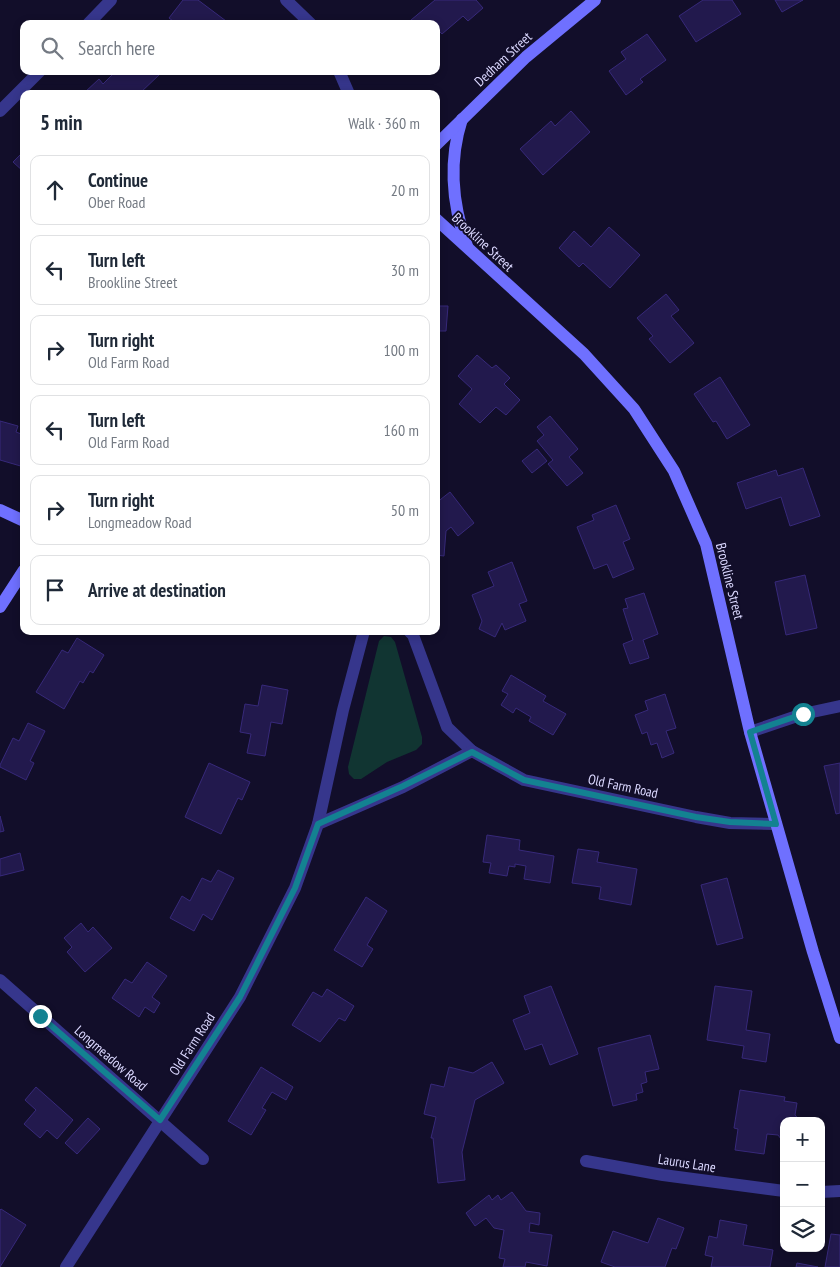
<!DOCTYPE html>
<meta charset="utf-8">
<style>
body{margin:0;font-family:"PT Sans Narrow",sans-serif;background:#f6f6f7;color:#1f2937}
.controls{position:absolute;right:15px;bottom:15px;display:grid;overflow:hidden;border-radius:10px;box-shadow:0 2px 8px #0003}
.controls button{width:45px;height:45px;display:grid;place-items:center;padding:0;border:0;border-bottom:1px solid #e0e1e3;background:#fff;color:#1f2937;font:25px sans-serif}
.stop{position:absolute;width:15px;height:15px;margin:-11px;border:4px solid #138291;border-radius:50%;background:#fff}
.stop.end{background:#138291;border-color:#fff;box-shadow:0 1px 5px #0008}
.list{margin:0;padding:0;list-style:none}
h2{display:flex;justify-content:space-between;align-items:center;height:65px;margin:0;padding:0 20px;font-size:21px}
h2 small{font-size:16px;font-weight:400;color:#747a83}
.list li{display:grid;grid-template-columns:32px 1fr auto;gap:15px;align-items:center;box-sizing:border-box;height:70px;margin:0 10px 10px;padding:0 10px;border:1px solid #e0e1e3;border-radius:10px}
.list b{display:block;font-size:19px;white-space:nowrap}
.list p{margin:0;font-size:16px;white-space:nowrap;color:#747a83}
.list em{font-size:16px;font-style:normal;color:#747a83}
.icon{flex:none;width:28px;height:28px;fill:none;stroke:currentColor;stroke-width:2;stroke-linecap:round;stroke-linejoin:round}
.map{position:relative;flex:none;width:840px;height:1267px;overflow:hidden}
.search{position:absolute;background:#fff;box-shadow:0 2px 8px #0003;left:20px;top:20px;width:420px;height:55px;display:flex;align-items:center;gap:12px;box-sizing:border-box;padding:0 18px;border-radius:10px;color:#747a83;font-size:19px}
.panel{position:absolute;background:#fff;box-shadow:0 2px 8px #0003;left:20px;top:90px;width:420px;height:545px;border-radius:10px}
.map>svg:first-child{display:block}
.green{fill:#113532}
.building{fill:#22194d;stroke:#37297a}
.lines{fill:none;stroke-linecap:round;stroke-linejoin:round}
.street{stroke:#36368c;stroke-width:12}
.secondary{stroke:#6f70ff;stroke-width:12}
.route{stroke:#138291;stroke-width:6}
.labels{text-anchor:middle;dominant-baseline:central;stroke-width:4;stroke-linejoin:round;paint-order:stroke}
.street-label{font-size:14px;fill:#dbd8ff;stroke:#120e2a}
</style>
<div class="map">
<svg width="840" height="1267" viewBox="0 0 840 1267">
<rect width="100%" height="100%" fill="#120e2a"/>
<path class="green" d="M 384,636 L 391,637 L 395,642 L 422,737 L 422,744 L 416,750 L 387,762 L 361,779 L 354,779 L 349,774 L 348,767 L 379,641 Z"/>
<g class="building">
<path d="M 183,0 L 198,0 L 230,24 L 177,24 L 169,18 Z"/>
<path d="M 435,0 L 476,0 L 483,8 L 468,21 L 463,16 L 442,34 L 436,28 L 436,24 L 414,24 L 411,20 Z"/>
<path d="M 703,0 L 732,0 L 741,14 L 696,42 L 679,16 Z"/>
<path d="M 775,0 L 803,0 L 782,12 Z"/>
<path d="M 647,34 L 666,60 L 640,79 L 643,82 L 626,95 L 609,71 L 626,59 L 621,52 Z"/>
<path d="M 116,71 L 157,71 L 160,74 L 139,94 L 84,93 L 99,79 L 103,84 Z"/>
<path d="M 571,111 L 590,132 L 543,175 L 520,149 L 551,121 L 555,126 Z"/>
<path d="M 24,151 L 24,172 L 13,162 Z"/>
<path d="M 609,227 L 640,255 L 610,288 L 583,263 L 579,267 L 559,248 L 574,231 L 591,247 Z"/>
<path d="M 666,294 L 679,310 L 671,316 L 694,343 L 670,363 L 649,339 L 653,336 L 637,318 Z"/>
<path d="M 436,306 L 448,306 L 446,331 L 436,331 Z"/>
<path d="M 477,355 L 492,368 L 496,365 L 510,378 L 504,384 L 520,400 L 506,415 L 496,407 L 480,423 L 459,404 L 472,389 L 458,376 Z"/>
<path d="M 720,377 L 750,425 L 727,439 L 716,421 L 713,422 L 694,394 Z"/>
<path d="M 550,416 L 578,449 L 569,457 L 583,473 L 567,486 L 548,464 L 553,460 L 537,441 L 544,435 L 537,427 Z"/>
<path d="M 0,421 L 18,426 L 16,432 L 24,435 L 24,467 L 0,460 Z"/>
<path d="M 537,449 L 547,461 L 532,473 L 522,461 Z"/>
<path d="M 803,468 L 820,516 L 790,526 L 781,497 L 746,509 L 737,483 L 776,470 L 778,476 Z"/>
<path d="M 450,492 L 474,523 L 458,536 L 451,527 L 446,531 L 444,556 L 436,555 L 436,503 Z"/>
<path d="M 616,505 L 630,539 L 623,542 L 634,569 L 613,578 L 607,564 L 594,569 L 577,527 L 594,520 L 592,515 Z"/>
<path d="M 512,562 L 527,601 L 519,604 L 526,621 L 505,630 L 502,623 L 495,637 L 479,629 L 482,621 L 472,595 L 494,586 L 488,572 Z"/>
<path d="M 805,575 L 817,628 L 786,635 L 775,582 Z"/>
<path d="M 644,593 L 658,634 L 643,640 L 649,658 L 630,664 L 623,644 L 633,640 L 623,609 L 628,608 L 625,599 Z"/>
<path d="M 77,638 L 104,655 L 93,673 L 90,671 L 83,683 L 80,681 L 64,709 L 36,692 L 62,650 L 68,653 Z"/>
<path d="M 511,675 L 546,696 L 543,701 L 566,714 L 553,735 L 529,721 L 531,717 L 516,708 L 513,713 L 501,705 L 508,694 L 502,691 Z"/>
<path d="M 262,685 L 288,690 L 282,724 L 271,722 L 265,756 L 247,753 L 251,734 L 240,732 L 245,704 L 258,706 Z"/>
<path d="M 665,694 L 676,728 L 666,731 L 674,753 L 662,758 L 657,743 L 651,745 L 647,732 L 642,734 L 635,715 L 648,710 L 645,701 Z"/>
<path d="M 28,723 L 45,731 L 30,761 L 34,763 L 26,780 L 0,767 L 0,765 L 13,738 L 19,741 Z"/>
<path d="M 209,763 L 250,782 L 242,800 L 238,798 L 221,834 L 185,817 Z"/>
<path d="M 840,763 L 840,813 L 836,814 L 824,766 Z"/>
<path d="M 0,816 L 4,831 L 0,832 Z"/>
<path d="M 487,835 L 520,840 L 519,850 L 554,856 L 550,883 L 524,879 L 526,866 L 515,864 L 515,867 L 509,866 L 507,876 L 489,873 L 491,863 L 483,862 Z"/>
<path d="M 578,849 L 599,852 L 597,862 L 637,869 L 631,905 L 599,899 L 601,887 L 572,883 Z"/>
<path d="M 20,853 L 24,870 L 0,876 L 0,859 Z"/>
<path d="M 218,870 L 234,878 L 212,920 L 203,914 L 194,931 L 170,918 L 182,896 L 190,901 L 202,878 L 211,882 Z"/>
<path d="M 727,878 L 743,938 L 717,945 L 701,885 Z"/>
<path d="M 366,897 L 387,911 L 367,945 L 373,949 L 362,967 L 334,950 Z"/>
<path d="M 81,923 L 88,932 L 93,927 L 112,948 L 85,972 L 67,952 L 72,947 L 64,938 Z"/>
<path d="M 147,962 L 167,976 L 152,997 L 160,1003 L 154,1013 L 145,1007 L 139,1017 L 112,998 L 125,979 L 132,983 Z"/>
<path d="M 551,986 L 578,1054 L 550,1065 L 542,1044 L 525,1050 L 513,1020 L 530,1013 L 524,996 Z"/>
<path d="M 715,986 L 752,991 L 746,1030 L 770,1034 L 766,1062 L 742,1058 L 744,1046 L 707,1040 Z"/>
<path d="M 327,989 L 354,1006 L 345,1021 L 339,1018 L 320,1042 L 292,1025 L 313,992 L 322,997 Z"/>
<path d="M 650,1035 L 659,1069 L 645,1072 L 647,1082 L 641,1084 L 643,1092 L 636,1094 L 637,1100 L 613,1106 L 598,1048 Z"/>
<path d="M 492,1062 L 504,1083 L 475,1100 L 462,1152 L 465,1180 L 438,1183 L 433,1138 L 431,1138 L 436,1117 L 424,1114 L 431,1084 L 444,1087 L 449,1067 L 473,1073 Z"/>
<path d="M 261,1067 L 293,1087 L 286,1100 L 272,1092 L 262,1108 L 266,1110 L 251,1135 L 228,1121 Z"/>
<path d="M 36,1087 L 73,1120 L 57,1139 L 47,1130 L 40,1138 L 24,1124 L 36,1110 L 25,1100 Z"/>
<path d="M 740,1090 L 785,1097 L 784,1101 L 797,1103 L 795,1115 L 800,1121 L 784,1121 L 784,1143 L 778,1135 L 767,1134 L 764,1154 L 735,1150 L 738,1129 L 734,1128 Z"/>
<path d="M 88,1118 L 100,1129 L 77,1154 L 65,1143 Z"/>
<path d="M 512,1192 L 526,1211 L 540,1213 L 539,1225 L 530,1223 L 529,1232 L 552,1235 L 547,1266 L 526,1262 L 525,1267 L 503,1267 L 505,1259 L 499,1258 L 504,1230 L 494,1228 L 486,1218 L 475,1226 L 466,1213 L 489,1195 L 492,1200 L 498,1195 L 501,1200 Z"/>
<path d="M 1,1209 L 26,1225 L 0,1267 L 0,1210 Z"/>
<path d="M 658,1218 L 684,1228 L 676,1249 L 672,1248 L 665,1267 L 615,1267 L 601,1262 L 613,1231 L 648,1243 Z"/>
<path d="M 720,1220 L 747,1225 L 743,1245 L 773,1250 L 770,1267 L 711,1267 L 713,1257 L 705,1255 L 709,1236 L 717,1238 Z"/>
<path d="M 831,1234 L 840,1235 L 840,1267 L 825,1267 Z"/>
<path d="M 797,1263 L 818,1267 L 796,1267 Z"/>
</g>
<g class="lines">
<g class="street">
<path d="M 286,0 L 311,24"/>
<path d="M 88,24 L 111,0"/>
<path d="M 339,71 L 349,94"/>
<path d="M 0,111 L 40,71"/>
<path d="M 409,631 L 413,635 L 447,727 L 472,751"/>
<path d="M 750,732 L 803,714 L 840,706"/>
<path d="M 318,824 L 343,710 L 364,631"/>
<path d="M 0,980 L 203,1159"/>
<path d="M 586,1161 L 663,1175 L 784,1191"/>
<path d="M 821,1192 L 840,1191"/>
<path d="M 66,1267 L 240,997 L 295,888 L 318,824 L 403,787 L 472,751 L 524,780 L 696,817 L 730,823 L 776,824"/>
</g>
<g class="secondary">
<path d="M 462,119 C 448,162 452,204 467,246"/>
<path d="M 436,145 L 526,57 L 595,0"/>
<path d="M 436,219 L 584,354 L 634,409 L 674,471 L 706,544 L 750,732 L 813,952 L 840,1038"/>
<path d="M 0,510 L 24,521"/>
<path d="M 0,607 L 24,570"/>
</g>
</g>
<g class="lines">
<path class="route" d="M 40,1016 L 160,1120 L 240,997 L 295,888 L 318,824 L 403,786 L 472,752 L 524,780 L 696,817 L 730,822 L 776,824 L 750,732 L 803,714"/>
</g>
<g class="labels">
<g class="street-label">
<text transform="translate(503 59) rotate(-43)">Dedham Street</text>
<text transform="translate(483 242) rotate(43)">Brookline Street</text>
<text transform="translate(730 581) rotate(76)">Brookline Street</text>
<text transform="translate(623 786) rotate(12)">Old Farm Road</text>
<text transform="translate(192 1044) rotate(-57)">Old Farm Road</text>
<text transform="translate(111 1058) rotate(41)">Longmeadow Road</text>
<text transform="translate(687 1163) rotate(9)">Laurus Lane</text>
</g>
</g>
</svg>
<div class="controls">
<button>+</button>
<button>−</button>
<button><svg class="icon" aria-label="layers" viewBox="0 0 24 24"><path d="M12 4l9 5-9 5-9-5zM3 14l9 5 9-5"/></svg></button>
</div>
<div class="stop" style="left:803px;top:714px"></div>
<div class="stop end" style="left:40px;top:1016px"></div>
<div class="search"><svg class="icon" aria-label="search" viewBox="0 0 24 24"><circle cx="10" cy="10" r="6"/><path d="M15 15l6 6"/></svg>Search here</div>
<section class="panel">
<h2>5 min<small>Walk · 360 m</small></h2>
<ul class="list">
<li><svg class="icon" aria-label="ahead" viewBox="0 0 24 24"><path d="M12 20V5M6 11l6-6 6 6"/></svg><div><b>Continue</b><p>Ober Road</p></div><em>20 m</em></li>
<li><svg class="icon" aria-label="left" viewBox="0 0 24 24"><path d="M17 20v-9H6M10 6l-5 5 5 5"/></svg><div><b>Turn left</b><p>Brookline Street</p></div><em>30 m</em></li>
<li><svg class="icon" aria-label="right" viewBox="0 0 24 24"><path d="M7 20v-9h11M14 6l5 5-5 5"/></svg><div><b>Turn right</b><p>Old Farm Road</p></div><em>100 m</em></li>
<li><svg class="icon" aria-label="left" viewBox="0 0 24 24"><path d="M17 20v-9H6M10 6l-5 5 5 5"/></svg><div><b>Turn left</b><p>Old Farm Road</p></div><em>160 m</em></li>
<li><svg class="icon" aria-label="right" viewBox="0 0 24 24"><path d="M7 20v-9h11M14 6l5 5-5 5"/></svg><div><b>Turn right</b><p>Longmeadow Road</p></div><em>50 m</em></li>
<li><svg class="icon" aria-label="arrive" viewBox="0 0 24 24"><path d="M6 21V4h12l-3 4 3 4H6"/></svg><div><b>Arrive at destination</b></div></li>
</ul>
</section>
</div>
